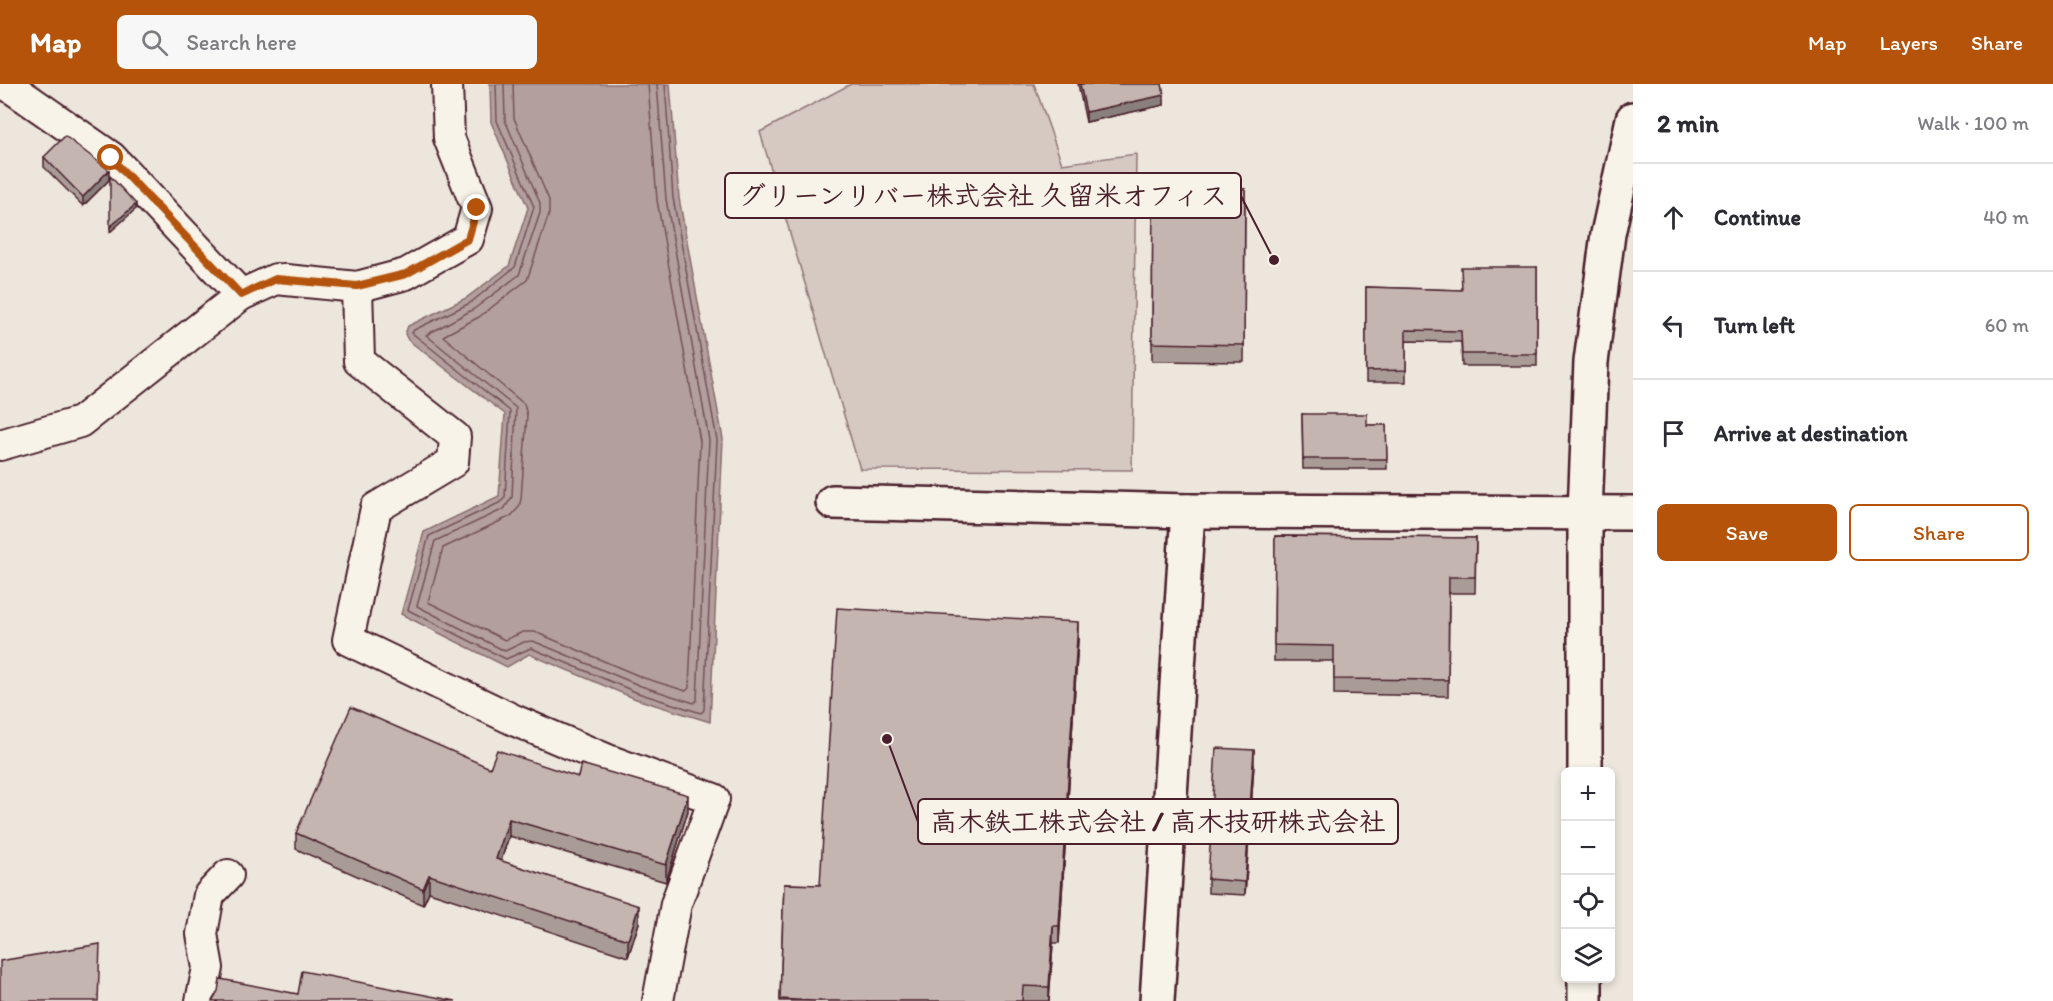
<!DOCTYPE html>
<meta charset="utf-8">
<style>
body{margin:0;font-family:Itim,"Klee One",sans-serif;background:#f7f7f7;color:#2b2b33}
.controls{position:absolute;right:18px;bottom:18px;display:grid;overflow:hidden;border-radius:9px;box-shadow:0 3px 9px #0003}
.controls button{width:54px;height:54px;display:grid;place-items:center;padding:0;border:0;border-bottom:2px solid #e1e1e2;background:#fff;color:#2b2b33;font:30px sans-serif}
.stop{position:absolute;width:18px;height:18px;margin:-14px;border:4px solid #b45309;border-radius:50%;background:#fff}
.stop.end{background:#b45309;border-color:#fff;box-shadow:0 2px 6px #0008}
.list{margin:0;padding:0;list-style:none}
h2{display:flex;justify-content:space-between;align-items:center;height:78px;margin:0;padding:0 24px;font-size:26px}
h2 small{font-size:20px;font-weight:400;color:#7c7c81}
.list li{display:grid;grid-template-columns:39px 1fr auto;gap:18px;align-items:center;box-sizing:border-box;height:108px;padding:0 24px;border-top:2px solid #e1e1e2}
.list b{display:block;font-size:22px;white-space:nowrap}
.list em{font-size:20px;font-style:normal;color:#7c7c81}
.actions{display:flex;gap:12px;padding:18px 24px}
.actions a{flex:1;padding:14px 0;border:2px solid #b45309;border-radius:9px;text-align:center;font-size:21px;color:#b45309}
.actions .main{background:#b45309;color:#fff}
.icon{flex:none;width:33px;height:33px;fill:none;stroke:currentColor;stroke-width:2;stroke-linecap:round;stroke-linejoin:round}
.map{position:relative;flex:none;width:1633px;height:917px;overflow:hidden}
header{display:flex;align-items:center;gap:36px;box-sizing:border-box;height:84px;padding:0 30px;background:#b45309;color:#fff}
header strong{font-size:28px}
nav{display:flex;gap:33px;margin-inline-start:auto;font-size:21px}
.search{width:420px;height:54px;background:#f7f7f7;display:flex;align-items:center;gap:15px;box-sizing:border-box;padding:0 21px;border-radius:9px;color:#7c7c81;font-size:22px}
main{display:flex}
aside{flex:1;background:#fff}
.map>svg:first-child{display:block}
.green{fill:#d5c9c2;stroke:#907476;stroke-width:1.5}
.water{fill:#b39f9d;stroke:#896c6f;stroke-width:1.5}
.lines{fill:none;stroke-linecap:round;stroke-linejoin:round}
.shore{stroke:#745259;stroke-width:1.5}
.street-casing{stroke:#4a1f2b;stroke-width:34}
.secondary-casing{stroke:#4a1f2b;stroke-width:38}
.street{stroke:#f7f3e8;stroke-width:30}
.secondary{stroke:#f7f3e8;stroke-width:33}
.wall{fill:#a99c97;stroke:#4a1f2b;stroke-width:1.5}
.shaded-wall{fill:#897f7b;stroke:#4a1f2b;stroke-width:1.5}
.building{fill:#c4b5b0;stroke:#4a1f2b;stroke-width:1.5}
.route{stroke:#b45309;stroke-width:8}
.leader{fill:none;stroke:#4a1f2b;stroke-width:2}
.callout-dot{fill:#4a1f2b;stroke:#f7f3e8;stroke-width:2}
.callout{fill:#f7f3e8;stroke:#4a1f2b;stroke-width:2}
.callout-label{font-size:27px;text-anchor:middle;font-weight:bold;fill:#4a1f2b}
</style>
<header>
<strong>Map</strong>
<div class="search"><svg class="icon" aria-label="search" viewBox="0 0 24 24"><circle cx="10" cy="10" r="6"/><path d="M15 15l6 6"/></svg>Search here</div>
<nav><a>Map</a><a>Layers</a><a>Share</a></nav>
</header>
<main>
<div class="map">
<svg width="1633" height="917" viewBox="0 0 1633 917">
<rect width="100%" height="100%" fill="#ece6dd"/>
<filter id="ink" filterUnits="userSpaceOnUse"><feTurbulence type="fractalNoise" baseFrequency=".0167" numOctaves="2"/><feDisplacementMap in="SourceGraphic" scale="12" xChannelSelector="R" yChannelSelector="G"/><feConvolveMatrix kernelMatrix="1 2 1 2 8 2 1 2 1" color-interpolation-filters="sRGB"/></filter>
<g filter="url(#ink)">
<path class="green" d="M 851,0 L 1034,0 L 1062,80 L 1136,70 L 1132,386 L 860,385 L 760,48 Z"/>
<path class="water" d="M 490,0 L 670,0 L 679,114 L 723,355 L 710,638 L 636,615 L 529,570 L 507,583 L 401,530 L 424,448 L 499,412 L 505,330 L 408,256 L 405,250 L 408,242 L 466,214 L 509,182 L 528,124 L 491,38 Z"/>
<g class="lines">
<g class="shore">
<path d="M 496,0 L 497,37 L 534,123 L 515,183 L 470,219 L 414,246 L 412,249 L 510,327 L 505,413 L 501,418 L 429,452 L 408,526 L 506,575 L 531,564 L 638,609 L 701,629 L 704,626 L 717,356 L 673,114 L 665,0"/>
<path d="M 504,0 L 505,36 L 540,119 L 540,129 L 519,191 L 474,225 L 426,251 L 516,324 L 512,413 L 504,425 L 435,457 L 417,522 L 505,567 L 524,558 L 533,557 L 641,602 L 694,619 L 697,616 L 709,356 L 666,115 L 657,0"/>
<path d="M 513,0 L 514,34 L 549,116 L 549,130 L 527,196 L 479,233 L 443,252 L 524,320 L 527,331 L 521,415 L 519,423 L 511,432 L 443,464 L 428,518 L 505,556 L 523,548 L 535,548 L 644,594 L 686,607 L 689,604 L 700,357 L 657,116 L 648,0"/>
</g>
<g class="street-casing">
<g id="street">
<path d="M 6,0 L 111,73 L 241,211"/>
<path d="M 357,203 L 359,277 L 455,353 L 453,378 L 376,424 L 348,556 L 516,637 L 608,676 L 714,715 L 676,820 L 658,917"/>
<path d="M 0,361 L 80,338 L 241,211 L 276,195 L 357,203 L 406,190 L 468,155 L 477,124 L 449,54 L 447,0"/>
<path d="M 201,917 L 208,884 L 202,850 L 209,811 L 228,791"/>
</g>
</g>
<g class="secondary-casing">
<g id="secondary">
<path d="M 833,418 L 1188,427 L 1633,429"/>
<path d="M 1585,688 L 1585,429 L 1591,278 L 1608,150 L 1633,35"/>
<path d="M 1157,917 L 1188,427"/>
<path d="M 1585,917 L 1585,894"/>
</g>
</g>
<use href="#street" class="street"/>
<use href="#secondary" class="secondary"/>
</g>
<g class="wall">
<path d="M 1078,0 L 1162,0 L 1164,21 L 1086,38 Z"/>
<path d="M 44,73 L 109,96 L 83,122 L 44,83 Z"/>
<path d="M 1153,103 L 1245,105 L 1244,278 L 1152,277 Z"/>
<path d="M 1537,183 L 1537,282 L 1462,282 L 1461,258 L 1406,257 L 1406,298 L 1366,298 L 1366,203 L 1461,206 Z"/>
<path d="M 1302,330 L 1367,341 L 1386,341 L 1387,385 L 1303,385 Z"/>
<path d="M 1275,452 L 1476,454 L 1475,509 L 1449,509 L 1448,612 L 1334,610 L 1334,577 L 1274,577 Z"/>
<path d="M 1078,555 L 1059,859 L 1053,859 L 1049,917 L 780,917 L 784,800 L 820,801 Z"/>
<path d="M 1254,680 L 1245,811 L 1208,809 L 1208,795 Z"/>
<path d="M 490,684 L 578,693 L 688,727 L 666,798 L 509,752 L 501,777 L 639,839 L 628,873 L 429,808 L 423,821 L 296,765 L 296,749 Z"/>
</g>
<g class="shaded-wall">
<path d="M 1164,11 L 1164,21 L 1086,38 L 1086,28 Z"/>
<path d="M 109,86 L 109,96 L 83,122 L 83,113 Z"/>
<path d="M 136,120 L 136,125 L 110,148 L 110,143 Z"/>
<path d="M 1078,538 L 1078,555 L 1059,859 L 1059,842 Z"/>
<path d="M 1254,666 L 1254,680 L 1245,811 L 1245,798 Z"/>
<path d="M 688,711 L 688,727 L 666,798 L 666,781 Z"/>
<path d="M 509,735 L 509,752 L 496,792 L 496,775 Z"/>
<path d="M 429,791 L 429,808 L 423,821 L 423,805 Z"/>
<path d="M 639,822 L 639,839 L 628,873 L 628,856 Z"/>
<path d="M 1053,842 L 1053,859 L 1049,917 L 1049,903 Z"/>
</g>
<g class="building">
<path d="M 1080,0 L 1162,0 L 1164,11 L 1086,28 Z"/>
<path d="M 65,52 L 109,86 L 83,113 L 44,73 Z"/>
<path d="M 110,92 L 136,120 L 110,143 Z"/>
<path d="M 1153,103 L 1245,105 L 1244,261 L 1152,259 Z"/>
<path d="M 1461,183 L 1537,183 L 1537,270 L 1462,270 L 1461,247 L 1406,246 L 1406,286 L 1366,287 L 1366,203 L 1462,206 Z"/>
<path d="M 1302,330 L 1367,330 L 1367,341 L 1386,341 L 1387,375 L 1303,375 Z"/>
<path d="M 1275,452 L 1476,454 L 1475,493 L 1449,493 L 1448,596 L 1334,595 L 1334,562 L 1274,561 Z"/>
<path d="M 837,524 L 1078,538 L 1059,842 L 1053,842 L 1049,903 L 1023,902 L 1022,917 L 813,917 L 780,915 L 784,800 L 820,801 Z"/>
<path d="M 351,623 L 490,684 L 497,666 L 578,693 L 581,680 L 688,711 L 666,781 L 509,735 L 496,775 L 639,822 L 628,856 L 429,791 L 423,805 L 296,749 Z"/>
<path d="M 1216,664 L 1254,666 L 1245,798 L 1208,795 Z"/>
<path d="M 100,860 L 98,917 L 0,917 L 0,877 Z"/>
<path d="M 302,887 L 456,917 L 212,917 L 218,907 L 220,895 L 298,910 Z"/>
</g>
</g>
<g class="lines" filter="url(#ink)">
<path class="route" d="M 111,74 L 241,211 L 276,195 L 357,202 L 406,190 L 468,155 L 477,124"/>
</g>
<path class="leader" d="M1274 176L1241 112M887 655L918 738"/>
<g class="callout-dot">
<circle cx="1274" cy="176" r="6"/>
<circle cx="887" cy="655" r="6"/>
</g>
<g class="callout">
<rect x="725" y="89" width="516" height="45" rx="6"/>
<rect x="918" y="715" width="480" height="45" rx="6"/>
</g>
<g class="callout-label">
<text x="983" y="121">グリーンリバー株式会社 久留米オフィス</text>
<text x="1158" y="747">高木鉄工株式会社 / 高木技研株式会社</text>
</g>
</svg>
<div class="controls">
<button>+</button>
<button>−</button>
<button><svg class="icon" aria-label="locate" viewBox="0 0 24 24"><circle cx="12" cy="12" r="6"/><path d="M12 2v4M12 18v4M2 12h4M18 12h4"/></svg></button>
<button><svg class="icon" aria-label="layers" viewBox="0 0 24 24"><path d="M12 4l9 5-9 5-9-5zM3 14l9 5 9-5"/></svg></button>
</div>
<div class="stop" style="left:111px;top:74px"></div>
<div class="stop end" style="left:477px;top:124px"></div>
</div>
<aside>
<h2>2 min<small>Walk · 100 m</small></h2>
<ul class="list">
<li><svg class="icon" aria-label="ahead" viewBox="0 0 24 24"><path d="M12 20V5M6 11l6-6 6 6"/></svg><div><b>Continue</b></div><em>40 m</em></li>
<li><svg class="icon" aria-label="left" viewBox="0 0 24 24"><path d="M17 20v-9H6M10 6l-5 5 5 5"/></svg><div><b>Turn left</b></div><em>60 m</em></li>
<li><svg class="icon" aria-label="arrive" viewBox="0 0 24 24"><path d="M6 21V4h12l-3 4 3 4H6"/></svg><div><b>Arrive at destination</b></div></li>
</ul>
<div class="actions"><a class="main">Save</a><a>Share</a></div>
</aside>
</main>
